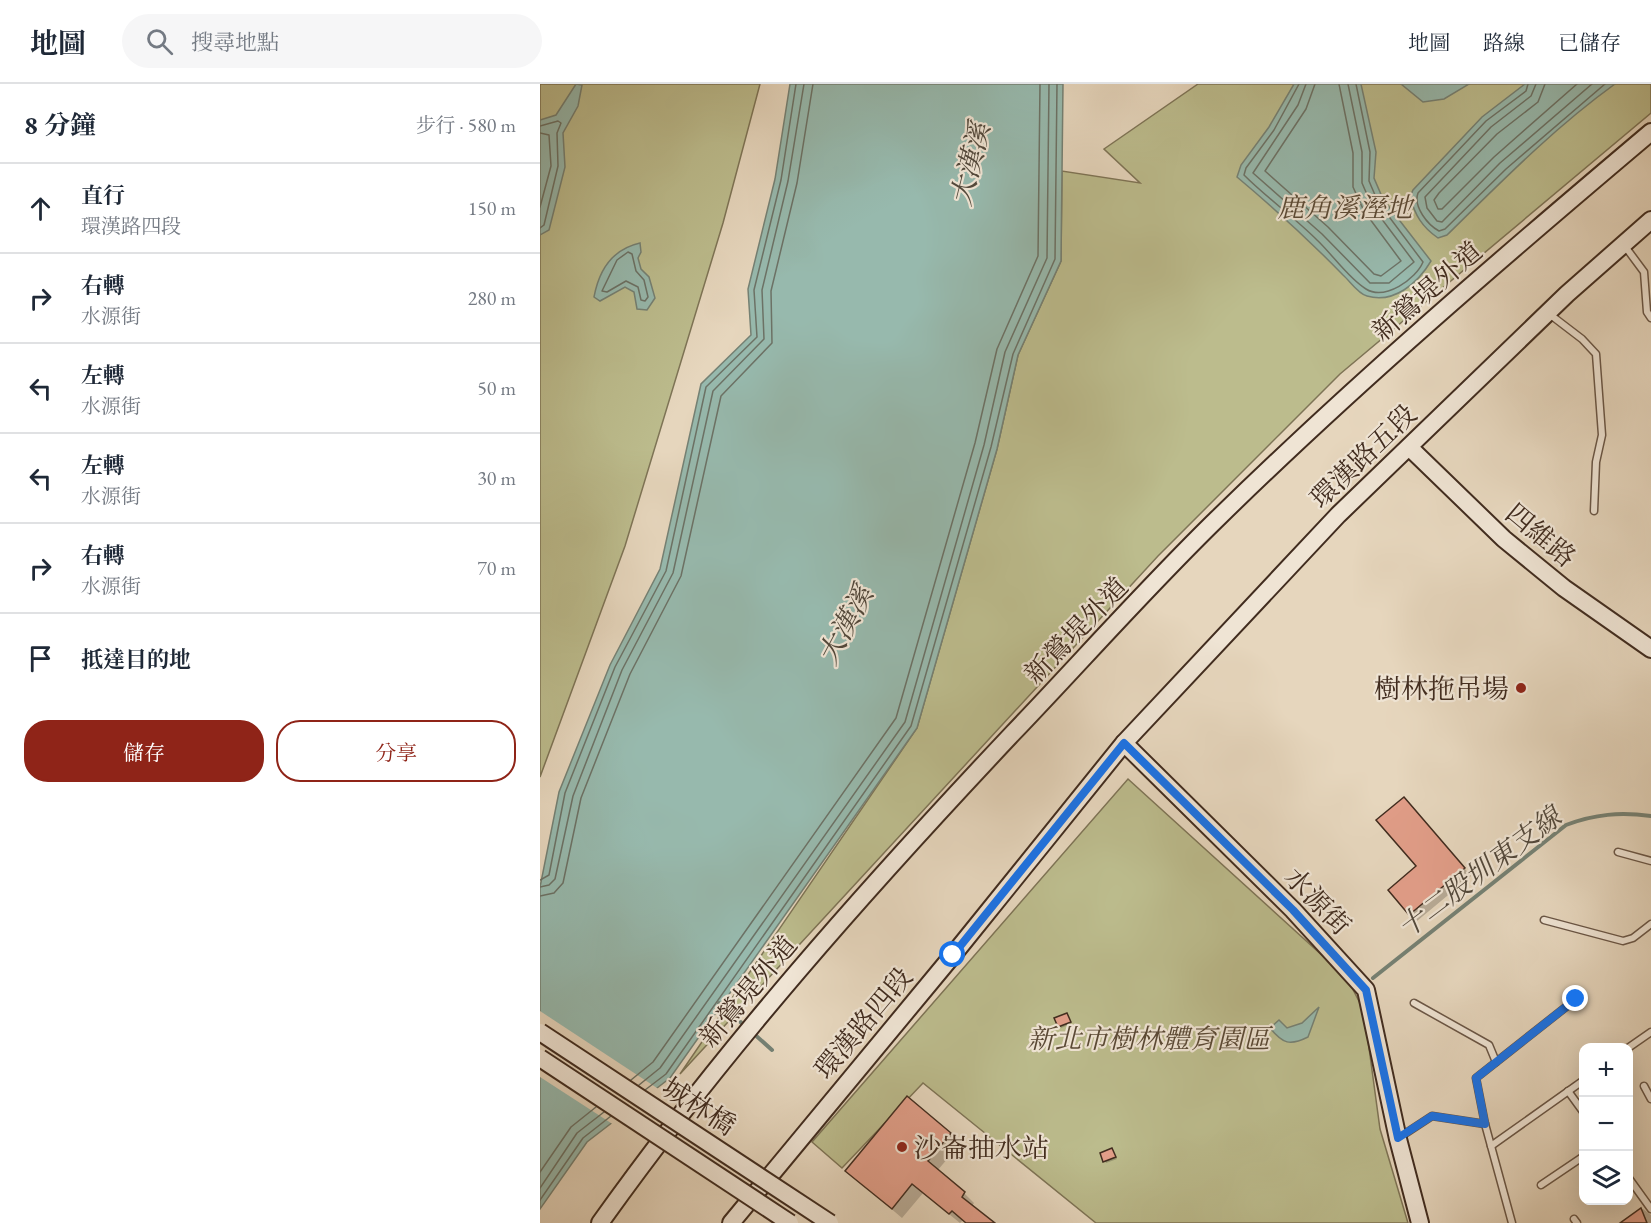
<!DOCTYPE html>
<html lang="zh-TW">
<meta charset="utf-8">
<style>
body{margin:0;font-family:"EB Garamond","Noto Serif TC",serif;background:#f6f6f7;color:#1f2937}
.controls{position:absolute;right:18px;bottom:18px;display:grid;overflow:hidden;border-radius:12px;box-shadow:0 6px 24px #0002}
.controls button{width:54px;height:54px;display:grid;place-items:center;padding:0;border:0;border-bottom:2px solid #e0e1e3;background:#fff;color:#1f2937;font:30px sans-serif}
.stop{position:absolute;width:18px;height:18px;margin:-14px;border:4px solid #1a73e8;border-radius:50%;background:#fff}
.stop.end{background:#1a73e8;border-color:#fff;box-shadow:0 2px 6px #0008}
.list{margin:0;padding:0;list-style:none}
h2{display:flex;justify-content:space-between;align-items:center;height:78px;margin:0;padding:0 24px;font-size:26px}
h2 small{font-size:20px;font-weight:400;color:#747a83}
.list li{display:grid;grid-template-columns:39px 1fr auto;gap:18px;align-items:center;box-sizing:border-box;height:90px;padding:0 24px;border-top:2px solid #e0e1e3}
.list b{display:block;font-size:22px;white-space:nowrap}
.list p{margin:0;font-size:20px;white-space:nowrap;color:#747a83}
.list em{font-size:20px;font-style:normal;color:#747a83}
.actions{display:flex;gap:12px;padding:18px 24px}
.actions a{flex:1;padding:14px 0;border:2px solid #8f2418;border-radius:24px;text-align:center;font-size:21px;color:#8f2418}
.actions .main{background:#8f2418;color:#fff}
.icon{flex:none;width:33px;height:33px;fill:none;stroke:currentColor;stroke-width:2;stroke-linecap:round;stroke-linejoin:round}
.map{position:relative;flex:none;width:1111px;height:1139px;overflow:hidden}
header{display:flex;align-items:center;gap:36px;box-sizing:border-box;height:84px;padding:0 30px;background:#fff;border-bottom:2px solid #e0e1e3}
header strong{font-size:28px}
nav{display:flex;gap:33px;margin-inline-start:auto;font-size:21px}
.search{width:420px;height:54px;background:#f6f6f7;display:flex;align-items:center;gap:15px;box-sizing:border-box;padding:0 21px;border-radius:33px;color:#747a83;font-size:22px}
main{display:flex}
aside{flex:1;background:#fff}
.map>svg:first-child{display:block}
.green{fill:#bcbc8d;stroke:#7e7456;stroke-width:1.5}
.water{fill:#97b9ad;stroke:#758174;stroke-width:1.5}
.pier{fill:#e6d6bd}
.shadow{fill:#0003}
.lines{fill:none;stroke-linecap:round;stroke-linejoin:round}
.shore{stroke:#6c7266;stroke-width:1.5}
.stream{stroke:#758174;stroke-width:4}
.building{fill:#e29e89;stroke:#412c1f;stroke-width:1.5}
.lane-casing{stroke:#6a5646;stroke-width:9}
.secondary-casing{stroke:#412c1f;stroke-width:20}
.lane{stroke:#efe4d4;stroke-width:6}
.secondary{stroke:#efe4d4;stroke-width:16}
.secondary-bridge-casing{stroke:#412c1f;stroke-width:20;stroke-linecap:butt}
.secondary-bridge{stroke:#efe4d4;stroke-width:16}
.route{stroke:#1a73e8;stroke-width:8}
.poi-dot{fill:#8f2418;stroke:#efe4d4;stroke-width:2}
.labels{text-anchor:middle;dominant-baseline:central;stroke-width:4.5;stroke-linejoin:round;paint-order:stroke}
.park-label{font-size:27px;font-style:italic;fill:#5a4935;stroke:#efe4d4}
.street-label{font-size:27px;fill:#412c1f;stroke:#efe4d4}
.poi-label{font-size:27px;fill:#412c1f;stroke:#efe4d4;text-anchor:end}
.water-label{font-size:28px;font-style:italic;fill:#52483b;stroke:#efe4d4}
</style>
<header>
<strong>地圖</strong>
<div class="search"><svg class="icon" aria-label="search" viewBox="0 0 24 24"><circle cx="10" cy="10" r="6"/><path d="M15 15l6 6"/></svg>搜尋地點</div>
<nav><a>地圖</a><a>路線</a><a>已儲存</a></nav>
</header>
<main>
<aside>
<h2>8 分鐘<small>步行 · 580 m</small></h2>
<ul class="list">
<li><svg class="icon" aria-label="ahead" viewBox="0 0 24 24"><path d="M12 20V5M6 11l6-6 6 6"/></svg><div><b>直行</b><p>環漢路四段</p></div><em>150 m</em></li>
<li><svg class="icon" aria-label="right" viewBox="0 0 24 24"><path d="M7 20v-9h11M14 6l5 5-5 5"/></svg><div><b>右轉</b><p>水源街</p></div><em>280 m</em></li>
<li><svg class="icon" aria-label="left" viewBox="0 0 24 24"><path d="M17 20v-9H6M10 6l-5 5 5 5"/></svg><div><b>左轉</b><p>水源街</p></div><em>50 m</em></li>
<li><svg class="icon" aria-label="left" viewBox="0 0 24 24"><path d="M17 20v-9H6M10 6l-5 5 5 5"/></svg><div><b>左轉</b><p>水源街</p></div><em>30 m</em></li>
<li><svg class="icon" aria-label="right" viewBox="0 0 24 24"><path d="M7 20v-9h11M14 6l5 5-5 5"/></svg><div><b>右轉</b><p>水源街</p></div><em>70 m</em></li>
<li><svg class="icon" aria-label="arrive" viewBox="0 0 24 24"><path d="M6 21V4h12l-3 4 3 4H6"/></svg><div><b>抵達目的地</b></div></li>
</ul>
<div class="actions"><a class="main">儲存</a><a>分享</a></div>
</aside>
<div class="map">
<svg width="1111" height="1139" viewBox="0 0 1111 1139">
<rect width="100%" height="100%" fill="#e6d6bd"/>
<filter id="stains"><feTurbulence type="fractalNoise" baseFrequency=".00333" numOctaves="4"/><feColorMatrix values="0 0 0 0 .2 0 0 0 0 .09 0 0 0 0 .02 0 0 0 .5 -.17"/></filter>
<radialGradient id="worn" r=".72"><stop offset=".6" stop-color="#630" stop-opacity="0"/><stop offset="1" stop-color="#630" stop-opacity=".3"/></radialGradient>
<g class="green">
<path d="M 0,0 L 220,0 L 183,139 L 85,462 L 0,693 Z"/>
<path d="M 658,0 L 1111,0 L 1111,29 L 800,290 L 618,472 L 140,990 L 377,644 L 457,365 L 478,271 L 521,177 L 522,87 L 600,99 L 564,65 Z"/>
<path d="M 588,695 L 807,894 L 824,927 L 840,1045 L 868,1139 L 556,1139 L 383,999 L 302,1084 L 272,1058 Z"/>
</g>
<g class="water">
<path d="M 36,0 L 42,1 L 38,22 L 23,49 L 25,83 L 9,146 L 0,151 L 0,36 L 16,31 Z"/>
<path d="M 250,0 L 523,0 L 521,177 L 478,271 L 457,365 L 377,644 L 130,994 L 47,1058 L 0,1125 L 0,803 L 19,708 L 70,581 L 120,485 L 161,300 L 211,251 L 208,205 L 235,95 Z"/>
<path d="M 754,0 L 821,0 L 836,68 L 834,94 L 843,115 L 891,177 C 878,199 854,220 827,212 C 818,210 810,197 803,191 C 769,156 734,124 697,93 L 701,81 L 729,43 Z"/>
<path d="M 861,0 L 929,0 L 904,15 L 883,18 Z"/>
<path d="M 985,0 L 1075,0 C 1014,44 961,98 907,151 L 898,154 C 882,143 875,131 870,113 L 873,106 L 942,33 Z"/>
<path d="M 100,159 L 101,168 L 98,174 L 101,185 L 109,193 L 115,214 L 107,226 L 97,225 L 94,208 L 85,203 L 60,217 L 54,213 C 59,186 73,165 100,159 Z"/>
<path d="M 779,923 L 768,953 C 750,962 743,960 730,944 L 739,936 L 747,944 L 762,939 Z"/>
</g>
<path class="pier" d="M 0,927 L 120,1006 L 74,1041 L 0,993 Z"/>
<g class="shadow">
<path d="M 871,722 L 931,792 L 877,837 L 870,830 L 878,782 Z"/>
<path d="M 528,933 L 531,940 L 521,944 L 519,942 Z"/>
<path d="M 410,1050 L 420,1060 L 397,1087 L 424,1109 L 434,1119 L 432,1122 L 453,1139 L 426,1139 L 423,1136 L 420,1139 L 383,1109 L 362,1134 L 307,1087 Z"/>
<path d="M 572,1066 L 577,1075 L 566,1079 L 565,1077 Z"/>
<path d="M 1103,1125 L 1111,1131 L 1111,1139 L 1083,1139 Z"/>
</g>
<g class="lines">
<g class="shore">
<path d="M 759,0 L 734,46 L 706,84 L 704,91 C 727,114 754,133 777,156 C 792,170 809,195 826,205 C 845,217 876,195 883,178 L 838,118 L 829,97 L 830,68 L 816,0"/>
<path d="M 766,0 L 758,21 L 713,89 L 782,150 L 830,199 L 849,199 L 874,178 L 832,122 L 822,99 L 822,68 L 808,0"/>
<path d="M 775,0 L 766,25 L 725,87 L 788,143 L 834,190 L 841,192 L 861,177 L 824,127 L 813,103 L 813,69 L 799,0"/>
<path d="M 988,0 L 986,7 L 946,37 L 878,109 C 873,123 888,141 899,147 L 905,145 L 966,85 L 1065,0"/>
<path d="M 996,0 L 991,12 L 951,43 L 885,113 L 887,124 L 897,137 L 902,138 L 960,79 L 1052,0"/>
<path d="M 1005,0 L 998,18 L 957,50 L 899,109 L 894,116 L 898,125 L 902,125 L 954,73 L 1037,0"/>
<path d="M 0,42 L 18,37 L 21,39 L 17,49 L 18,82 L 4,141 L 0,144"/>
<path d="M 0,49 L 9,51 L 11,82 L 0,123"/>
<path d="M 88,168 L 92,170 L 96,187 L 104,196 L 108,213 L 105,217 L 101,216 L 98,203 L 86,197 L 67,208 L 62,207 L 77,176 Z"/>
<path d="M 0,796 L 9,791 L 25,709 L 75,583 L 126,487 L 166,303 L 217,253 L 214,206 L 241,96 L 256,0"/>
<path d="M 0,803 L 9,801 L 15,795 L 33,712 L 82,586 L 133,489 L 173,307 L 224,255 L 222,206 L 248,97 L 264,0"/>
<path d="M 0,812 L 14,809 L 23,799 L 41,714 L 90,590 L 141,492 L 181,312 L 232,259 L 231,207 L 257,99 L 273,0"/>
<path d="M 91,996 L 113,978 L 356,634 L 435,359 L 457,265 L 498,172 L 500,0"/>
<path d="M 99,1001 L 120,984 L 365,638 L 444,361 L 465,268 L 507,174 L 509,0"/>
<path d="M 105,1006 L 126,990 L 371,642 L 451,363 L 473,270 L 515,175 L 517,0"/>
<path d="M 0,1088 L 31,1043 L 56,1023"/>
<path d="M 0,1104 L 37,1049 L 64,1028"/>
<path d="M 0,1116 L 43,1054 L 71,1032"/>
</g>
<g class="stream">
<path d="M 833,894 L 1026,741 C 1055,730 1080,728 1111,732"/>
<path d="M 179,919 L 205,942"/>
<path d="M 213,949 L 232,966"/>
</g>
</g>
<g class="building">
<path d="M 864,713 L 925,784 L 869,831 L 848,806 L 876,782 L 836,736 Z"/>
<path d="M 527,929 L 531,938 L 518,943 L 514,934 Z"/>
<path d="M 367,1012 L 411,1049 L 388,1077 L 425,1108 L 422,1113 L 455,1139 L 426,1139 L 412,1127 L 409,1130 L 372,1100 L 352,1125 L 305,1087 Z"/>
<path d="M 572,1064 L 576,1073 L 563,1078 L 560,1069 Z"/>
<path d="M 1101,1124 L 1107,1139 L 1080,1139 Z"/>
</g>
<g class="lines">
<g class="lane-casing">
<g id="lane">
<path d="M 1084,161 L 1104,188 L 1107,228 L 1111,234"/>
<path d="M 1008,229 L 1042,255 L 1056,270 L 1062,351 L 1056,378 L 1054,427"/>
<path d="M 1078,768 L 1111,777"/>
<path d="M 1004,836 L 1083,857 L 1093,854 L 1111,840"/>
<path d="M 874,919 L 949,961 L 956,978"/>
<path d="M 1088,964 L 1111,948"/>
<path d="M 1104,1002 L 1111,1015"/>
<path d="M 1028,1007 L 1044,1029"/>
<path d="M 860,1053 L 892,1032 L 945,1040"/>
<path d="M 951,1062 L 1044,996"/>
<path d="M 1088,1093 L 1111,1125"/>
<path d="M 1001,1101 L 1044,1072"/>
<path d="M 1034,1135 L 1037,1139"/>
<path d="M 972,1139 L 945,1040 L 936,994 L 1036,915"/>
</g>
</g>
<g class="secondary-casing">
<g id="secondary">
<path d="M 869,363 L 964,455 L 1024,504 L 1111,565"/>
<path d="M 584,659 L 753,826 L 826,906 L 858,1055 L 880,1139"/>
<path d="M 60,1139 C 184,965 326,805 473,649 C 541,578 607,503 678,434 C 816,299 963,173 1111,48"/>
<path d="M 191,1139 L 413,871 L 584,659 L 798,431 L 1027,210 L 1111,136"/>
</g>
</g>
<use href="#lane" class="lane"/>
<use href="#secondary" class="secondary"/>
<g class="secondary-bridge-casing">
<g id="secondary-bridge">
<path d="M 0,948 L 290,1139"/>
<path d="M 0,974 L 250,1139"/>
</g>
</g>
<use href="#secondary-bridge" class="secondary-bridge"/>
</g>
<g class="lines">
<path class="route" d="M 413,871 L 584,659 L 753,826 L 826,906 L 858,1054 L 892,1032 L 945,1040 L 936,994 L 1036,915"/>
</g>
<g class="poi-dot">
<circle cx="981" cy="604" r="6"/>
<circle cx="362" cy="1063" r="6"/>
</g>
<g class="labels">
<g class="park-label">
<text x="805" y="123">鹿角溪溼地</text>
<text x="609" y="954">新北市樹林體育園區</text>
</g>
<g class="street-label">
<text transform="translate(887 207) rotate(-41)">新鶯堤外道</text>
<text transform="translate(823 372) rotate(-44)">環漢路五段</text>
<text transform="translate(1001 451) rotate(40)">四維路</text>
<text transform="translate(536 546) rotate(-46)">新鶯堤外道</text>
<text transform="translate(778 817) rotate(46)">水源街</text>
<text transform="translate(208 907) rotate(-50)">新鶯堤外道</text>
<text transform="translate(323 939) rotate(-50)">環漢路四段</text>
<text transform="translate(159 1022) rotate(33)">城林橋</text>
</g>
<g class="poi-label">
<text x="969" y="604">樹林拖吊場</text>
<text x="374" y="1063" text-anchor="start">沙崙抽水站</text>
</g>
<g class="water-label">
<text transform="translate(430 80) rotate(-76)">大漢溪</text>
<text transform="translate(305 541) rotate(-62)">大漢溪</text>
<text transform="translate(939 788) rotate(-37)">十二股圳東支線</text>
</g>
</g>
<rect width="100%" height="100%" filter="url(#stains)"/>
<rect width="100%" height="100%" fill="url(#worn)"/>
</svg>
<div class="controls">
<button>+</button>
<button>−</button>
<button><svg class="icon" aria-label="layers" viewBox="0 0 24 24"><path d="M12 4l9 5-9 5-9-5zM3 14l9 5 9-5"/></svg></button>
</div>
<div class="stop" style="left:413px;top:871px"></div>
<div class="stop end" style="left:1036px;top:915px"></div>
</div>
</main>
